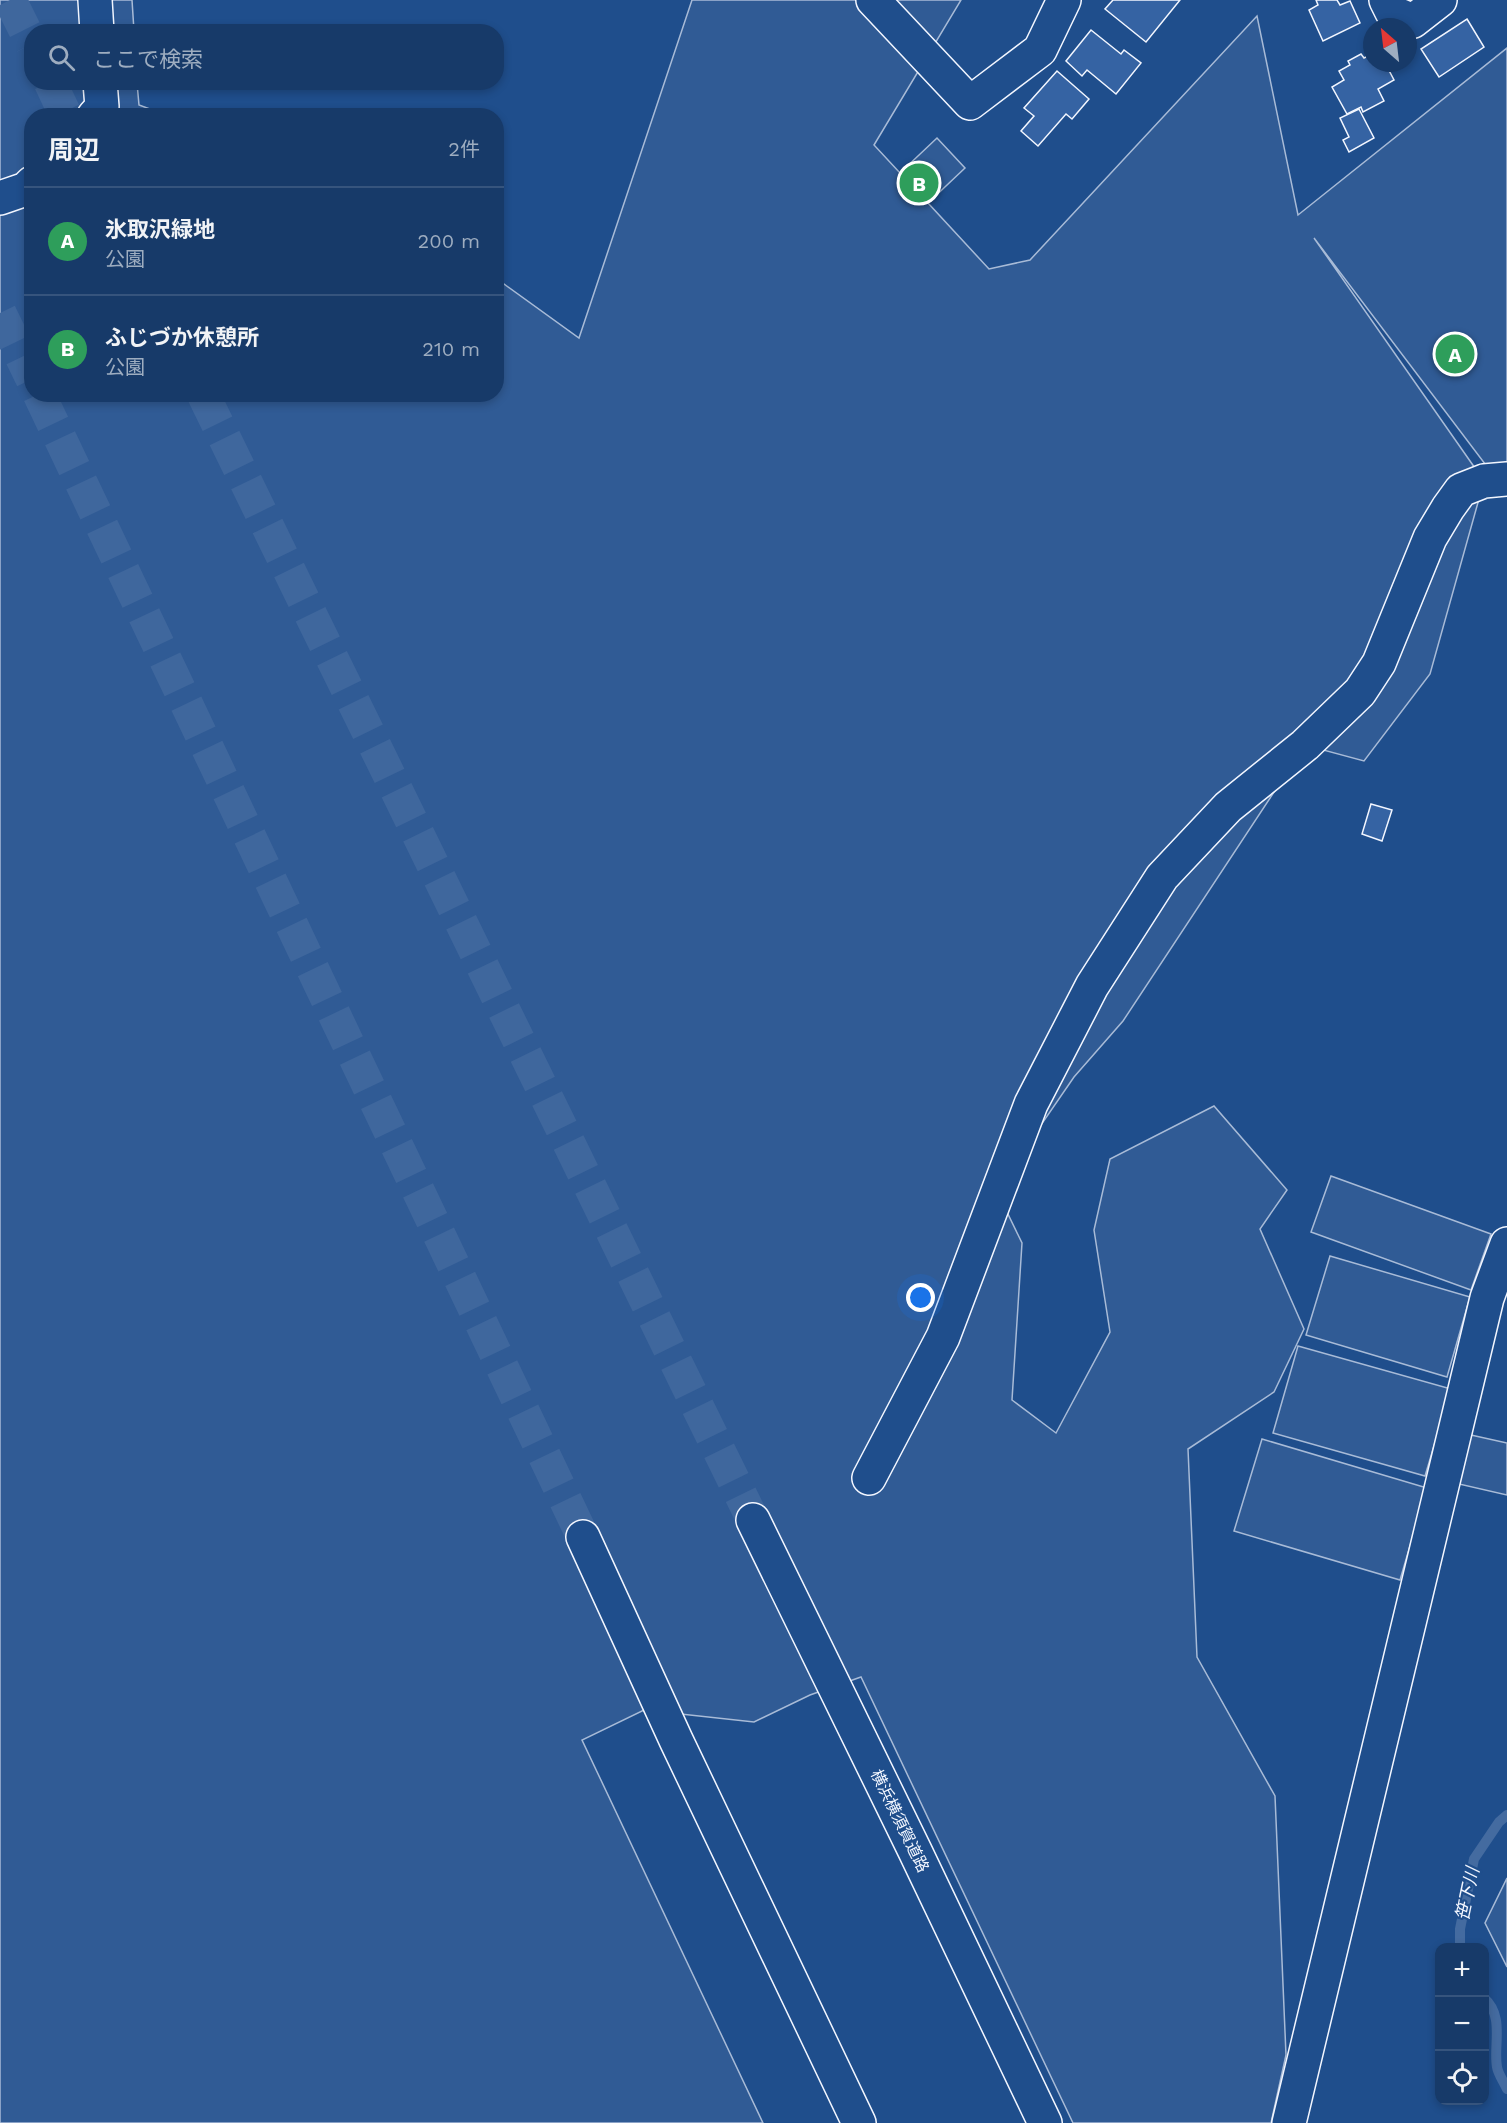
<!DOCTYPE html>
<html lang="ja">
<meta charset="utf-8">
<style>
body{margin:0;font-family:"Work Sans","Noto Sans JP",sans-serif;background:#20416f;color:#f1f3f6}
.controls{position:absolute;right:18px;bottom:18px;display:grid;overflow:hidden;border-radius:12px;box-shadow:0 3px 9px #0003}
.controls button{width:54px;height:54px;display:grid;place-items:center;padding:0;border:0;border-bottom:2px solid #36547d;background:#173a69;color:#f1f3f6;font:30px sans-serif}
.compass{position:absolute;left:1363px;top:18px;width:54px;height:54px;border-radius:50%;background:#173a69;box-shadow:0 3px 9px #0003;rotate:332deg}
.you{position:absolute;left:921px;top:1298px;width:21px;height:21px;margin:-15px;border:4px solid #fff;border-radius:50%;background:#1a73e8;box-shadow:0 0 0 9px #1a73e833}
.badge{display:grid;place-items:center;width:39px;height:39px;border-radius:50%;background:#ffb74d;color:#fff;font-size:20px;font-weight:700}
.pin{position:absolute;translate:-50% -50%;border:3px solid #fff;box-shadow:0 2px 6px #0006}
.list{margin:0;padding:0;list-style:none}
h2{display:flex;justify-content:space-between;align-items:center;height:78px;margin:0;padding:0 24px;font-size:26px}
h2 small{font-size:20px;font-weight:400;color:#9eadc0}
.list li{display:grid;grid-template-columns:39px 1fr auto;gap:18px;align-items:center;box-sizing:border-box;height:108px;padding:0 24px;border-top:2px solid #36547d}
.list b{display:block;font-size:22px;white-space:nowrap}
.list p{margin:0;font-size:20px;white-space:nowrap;color:#9eadc0}
.list em{font-size:20px;font-style:normal;color:#9eadc0}
.icon{flex:none;width:33px;height:33px;fill:none;stroke:currentColor;stroke-width:2;stroke-linecap:round;stroke-linejoin:round}
.map{position:relative;flex:none;width:1507px;height:2123px;overflow:hidden}
.search{position:absolute;background:#173a69;box-shadow:0 3px 9px #0003;left:24px;top:24px;width:480px;height:66px;display:flex;align-items:center;gap:15px;box-sizing:border-box;padding:0 21px;border-radius:24px;color:#9eadc0;font-size:22px}
.panel{position:absolute;background:#173a69;box-shadow:0 3px 9px #0003;left:24px;top:108px;width:480px;height:294px;border-radius:24px}
.map>svg:first-child{display:block}
.green{fill:#305b95;stroke:#a8bbd7;stroke-width:1.5}
.lines{fill:none;stroke-linecap:round;stroke-linejoin:round}
.stream{stroke:#446ba0;stroke-width:10}
.building{fill:#3563a3;stroke:#f2f6ff;stroke-width:1.5}
.highway-tunnel{stroke:#3f679d;stroke-width:33;stroke-dasharray:33 16;stroke-linecap:butt}
.minor-casing{stroke:#f2f6ff;stroke-width:36}
.highway-casing{stroke:#f2f6ff;stroke-width:36}
.minor{stroke:#1f4e8c;stroke-width:33}
.highway{stroke:#1f4e8c;stroke-width:33}
.labels{text-anchor:middle;dominant-baseline:central;stroke-width:4.5;stroke-linejoin:round;paint-order:stroke}
.street-label{font-size:16px;fill:#f2f6ff;stroke:#1f4e8c}
.water-label{font-size:18px;font-style:italic;fill:#f2f6ff;stroke:#1f4e8c}
</style>
<div class="map">
<svg width="1507" height="2123" viewBox="0 0 1507 2123">
<rect width="100%" height="100%" fill="#1f4e8c"/>
<g class="green">
<path d="M 0,0 L 132,0 L 134,31 L 32,32 L 32,82 L 137,83 L 139,105 L 166,115 L 32,116 L 32,394 L 496,394 L 497,279 L 579,338 L 692,0 L 961,0 L 874,145 L 900,173 L 937,138 L 965,168 L 928,203 L 989,269 L 1030,260 L 1257,16 L 1298,215 L 1507,48 L 1507,493 L 1314,238 L 1484,481 L 1430,674 L 1364,761 L 1305,745 L 1123,1021 L 1074,1077 L 1001,1183 L 1006,1210 L 1022,1243 L 1012,1400 L 1056,1433 L 1110,1332 L 1094,1230 L 1110,1159 L 1214,1106 L 1287,1190 L 1260,1229 L 1304,1329 L 1274,1392 L 1188,1449 L 1197,1657 L 1275,1796 L 1286,2055 L 1271,2123 L 1073,2123 L 861,1677 L 810,1695 L 754,1722 L 644,1710 L 582,1740 L 763,2123 L 0,2123 Z"/>
<path d="M 1331,1176 L 1491,1234 L 1471,1290 L 1311,1232 Z"/>
<path d="M 1330,1256 L 1470,1297 L 1447,1377 L 1306,1335 Z"/>
<path d="M 1298,1346 L 1451,1389 L 1425,1476 L 1273,1433 Z"/>
<path d="M 1471,1435 L 1507,1443 L 1507,1495 L 1459,1484 Z"/>
<path d="M 1262,1439 L 1427,1488 L 1400,1580 L 1234,1531 Z"/>
<path d="M 1507,1878 L 1507,1967 L 1485,1923 Z"/>
</g>
<g class="lines">
<g class="stream">
<path d="M 1460,1948 L 1460,1929 L 1474,1859 L 1499,1822 L 1507,1815"/>
<path d="M 1484,1998 C 1505,2016 1493,2046 1497,2067 C 1498,2074 1504,2082 1507,2089"/>
</g>
</g>
<g class="building">
<path d="M 1113,0 L 1180,0 L 1146,42 L 1105,9 Z"/>
<path d="M 1316,0 L 1337,0 L 1340,5 L 1350,1 L 1360,23 L 1323,41 L 1309,10 L 1318,5 Z"/>
<path d="M 1467,19 L 1484,47 L 1439,77 L 1421,49 Z"/>
<path d="M 1091,30 L 1121,54 L 1124,50 L 1141,63 L 1116,94 L 1087,70 L 1082,76 L 1066,61 Z"/>
<path d="M 1361,54 L 1364,58 L 1372,54 L 1372,63 L 1385,63 L 1394,80 L 1378,89 L 1384,101 L 1363,112 L 1361,107 L 1347,114 L 1332,87 L 1344,80 L 1339,71 L 1350,65 L 1348,61 Z"/>
<path d="M 1057,71 L 1089,99 L 1072,119 L 1066,114 L 1038,146 L 1021,131 L 1034,116 L 1024,108 Z"/>
<path d="M 1359,109 L 1374,138 L 1349,152 L 1343,140 L 1349,137 L 1340,118 Z"/>
<path d="M 1371,804 L 1392,810 L 1382,841 L 1362,834 Z"/>
</g>
<g class="lines">
<g class="highway-tunnel">
<path d="M 10,0 L 32,44"/>
<path d="M 50,82 L 66,116"/>
<path d="M 0,313 L 32,379"/>
<path d="M 39,394 L 583,1537"/>
<path d="M 203,394 L 753,1520"/>
</g>
<g class="minor-casing">
<g id="minor">
<path d="M 95,0 L 97,32"/>
<path d="M 873,0 L 970,103 L 1040,50 L 1064,0"/>
<path d="M 1386,0 L 1392,12 L 1413,21 L 1440,0"/>
<path d="M 94,116 L 102,107 L 100,82"/>
<path d="M 0,198 L 26,189 L 32,183"/>
<path d="M 869,1478 L 943,1337 L 1031,1104 L 1092,986 L 1162,877 L 1228,807 L 1305,745 L 1360,692 L 1379,663 L 1430,538 L 1448,508 L 1461,490 L 1484,481 L 1507,479"/>
<path d="M 1289,2123 L 1487,1298 L 1507,1244"/>
</g>
</g>
<g class="highway-casing">
<g id="highway">
<path d="M 753,1520 L 915,1851 L 1045,2123"/>
<path d="M 583,1537 L 676,1740 L 859,2123"/>
</g>
</g>
<use href="#minor" class="minor"/>
<use href="#highway" class="highway"/>
</g>
<g class="labels">
<g class="street-label">
<text transform="translate(900 1821) rotate(64)">横浜横須賀道路</text>
</g>
<g class="water-label">
<text transform="translate(1467 1894) rotate(-78)">笹下川</text>
</g>
</g>
</svg>
<div class="controls">
<button>+</button>
<button>−</button>
<button><svg class="icon" aria-label="locate" viewBox="0 0 24 24"><circle cx="12" cy="12" r="6"/><path d="M12 2v4M12 18v4M2 12h4M18 12h4"/></svg></button>
</div>
<svg class="compass" viewBox="-18 -18 36 36"><path d="M0-13l5 13h-10z" fill="#e53935"/><path d="M0 13l5-13h-10z" fill="#9eadc0"/></svg>
<div class="you"></div>
<div class="pin badge" style="left:1455px;top:354px;background:#2e9e5b">A</div>
<div class="pin badge" style="left:919px;top:183px;background:#2e9e5b">B</div>
<div class="search"><svg class="icon" aria-label="search" viewBox="0 0 24 24"><circle cx="10" cy="10" r="6"/><path d="M15 15l6 6"/></svg>ここで検索</div>
<section class="panel">
<h2>周辺<small>2件</small></h2>
<ul class="list">
<li><span class="badge" style="background:#2e9e5b">A</span><div><b>氷取沢緑地</b><p>公園</p></div><em>200 m</em></li>
<li><span class="badge" style="background:#2e9e5b">B</span><div><b>ふじづか休憩所</b><p>公園</p></div><em>210 m</em></li>
</ul>
</section>
</div>
